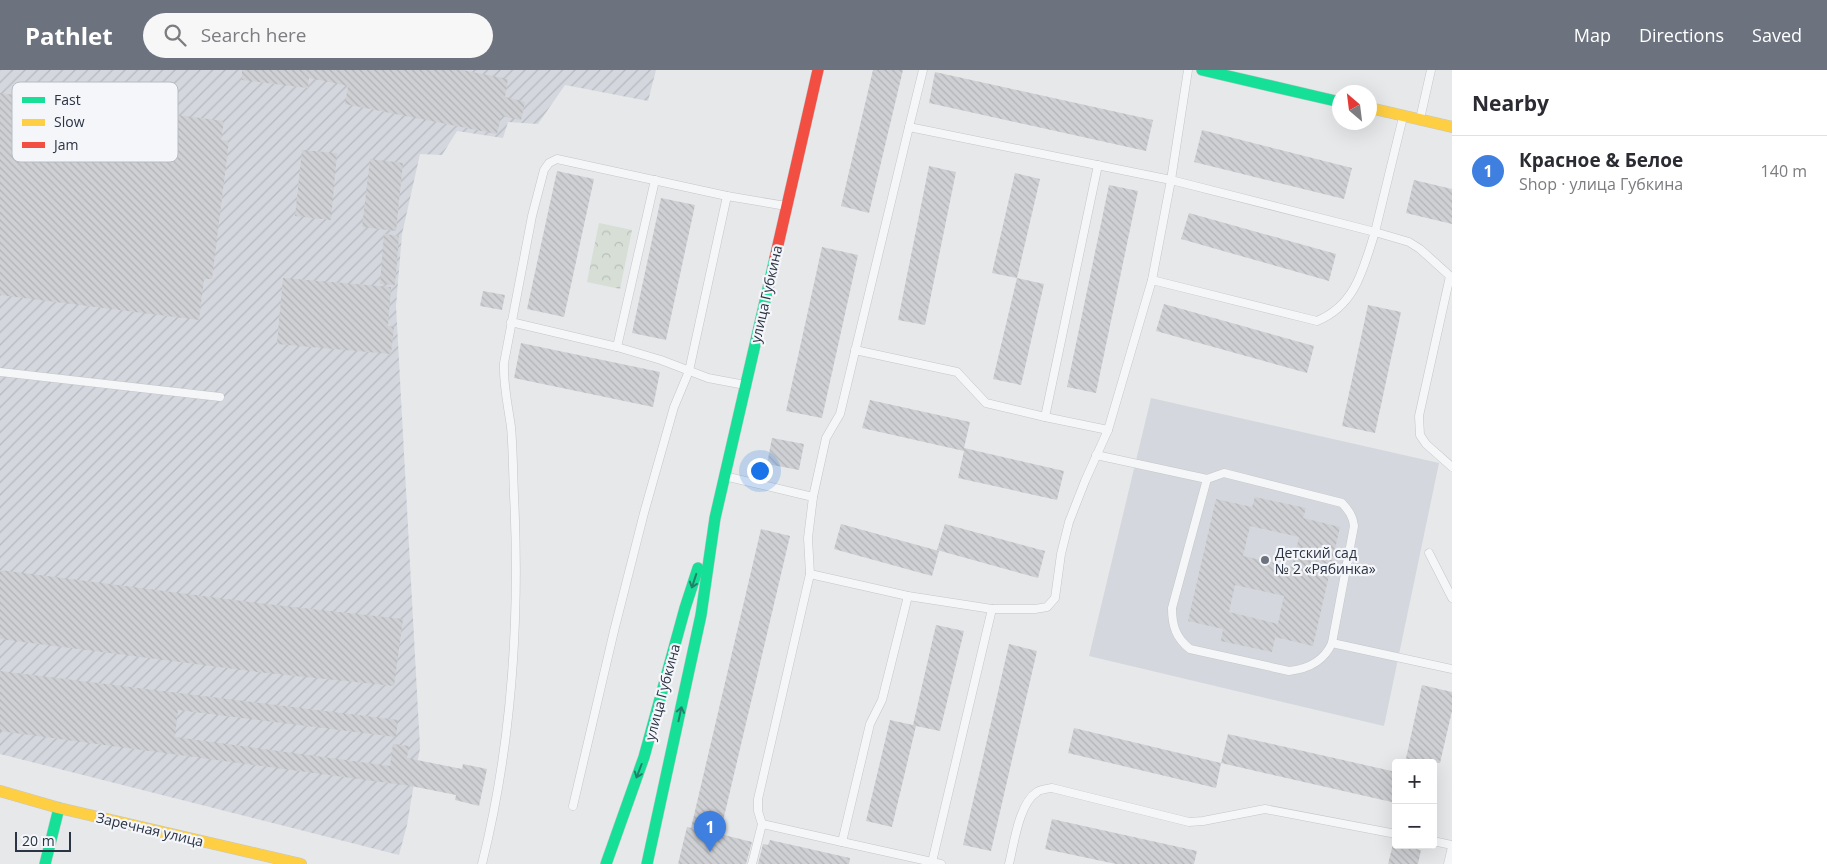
<!DOCTYPE html>
<meta charset="utf-8">
<style>
body{margin:0;font-family:"Open Sans",sans-serif;background:#f7f7f7;color:#2b2b33}
.controls{position:absolute;right:15px;bottom:15px;display:grid;overflow:hidden;border-radius:5px;box-shadow:0 5px 20px #0002}
.controls button{width:45px;height:45px;display:grid;place-items:center;padding:0;border:0;border-bottom:1px solid #e1e1e2;background:#fff;color:#2b2b33;font:25px sans-serif}
.compass{position:absolute;left:1332px;top:15px;width:45px;height:45px;border-radius:50%;background:#fff;box-shadow:0 5px 20px #0002;rotate:332deg}
.scale{position:absolute;left:15px;bottom:12px;width:56px;box-sizing:border-box;padding-left:5px;border:2px solid #2b3445;border-top:0;font-size:14px;line-height:18px;white-space:nowrap;color:#2b3445;-webkit-text-stroke:4px #f4f6f9;paint-order:stroke}
.you{position:absolute;left:759px;top:400px;width:18px;height:18px;margin:-12px;border:4px solid #fff;border-radius:50%;background:#1a73e8;box-shadow:0 0 0 8px #1a73e833}
.badge{display:grid;place-items:center;width:32px;height:32px;border-radius:50%;background:#6c737f;color:#fff;font-size:16px;font-weight:700}
.pin{position:absolute;translate:-50% -41px;filter:drop-shadow(0 1px 2px #0008)}
.pin::after{content:'';position:absolute;top:26px;width:18px;height:15px;background:inherit;clip-path:polygon(0 0,100% 0,50% 100%)}
.list{margin:0;padding:0;list-style:none}
h2{display:flex;justify-content:space-between;align-items:center;height:65px;margin:0;padding:0 20px;font-size:21px}
h2 small{font-size:16px;font-weight:400;color:#7c7c81}
.list li{display:grid;grid-template-columns:32px 1fr auto;gap:15px;align-items:center;box-sizing:border-box;height:70px;padding:0 20px;border-top:1px solid #e1e1e2}
.list b{display:block;font-size:19px;white-space:nowrap}
.list p{margin:0;font-size:16px;white-space:nowrap;color:#7c7c81}
.list em{font-size:16px;font-style:normal;color:#7c7c81}
.icon{flex:none;width:28px;height:28px;fill:none;stroke:currentColor;stroke-width:2;stroke-linecap:round;stroke-linejoin:round}
.map{position:relative;flex:none;width:1452px;height:794px;overflow:hidden}
header{display:flex;align-items:center;gap:30px;box-sizing:border-box;height:70px;padding:0 25px;background:#6c737f;color:#fff}
header strong{font-size:24px}
nav{display:flex;gap:28px;margin-inline-start:auto;font-size:18px}
.search{width:350px;height:45px;background:#f7f7f7;display:flex;align-items:center;gap:12px;box-sizing:border-box;padding:0 18px;border-radius:28px;color:#7c7c81;font-size:19px}
main{display:flex}
aside{flex:1;background:#fff}
.map>svg:first-child{display:block}
.built{fill:#d4d7dd}
.industrial{fill:url(#industrial-furrows)}
.park{fill:url(#park-crowns)}
.building{fill:url(#building-back-hatch);fill-rule:evenodd}
.lines{fill:none;stroke-linecap:round;stroke-linejoin:round}
.lane-casing{stroke:#c4c6c8;stroke-width:9}
.fast-casing{stroke:#c4c6c8;stroke-width:12}
.slow-casing{stroke:#c4c6c8;stroke-width:12}
.jam-casing{stroke:#c4c6c8;stroke-width:12}
.lane{stroke:#f5f6f7;stroke-width:8}
.fast{stroke:#16e098;stroke-width:11}
.slow{stroke:#ffcf43;stroke-width:11}
.jam{stroke:#f24e42;stroke-width:11}
.oneway{stroke:#22816a}
.poi-dot{fill:#6c737f;stroke:#f4f6f9;stroke-width:2}
.labels{text-anchor:middle;dominant-baseline:central;stroke-width:4.5;stroke-linejoin:round;paint-order:stroke}
.street-label{font-size:14px;fill:#2b3445;stroke:#f4f6f9}
.poi-label{font-size:14px;fill:#2b3445;stroke:#f4f6f9;text-anchor:start}
.key{fill:#f4f6f9;stroke:#b8bcc3;stroke-width:1}
.key-label{font-size:14px;fill:#2b3445}
</style>
<header>
<strong>Pathlet</strong>
<div class="search"><svg class="icon" aria-label="search" viewBox="0 0 24 24"><circle cx="10" cy="10" r="6"/><path d="M15 15l6 6"/></svg>Search here</div>
<nav><a>Map</a><a>Directions</a><a>Saved</a></nav>
</header>
<main>
<div class="map">
<svg width="1452" height="794" viewBox="0 0 1452 794">
<defs>
<pattern id="industrial-furrows" width="10" height="10" patternUnits="userSpaceOnUse" patternTransform="scale(1.25)"><rect width="10" height="10" fill="#d4d7dd"/><path d="M-1 1l2-2M0 10L10 0M9 11l2-2" fill="none" stroke="#b6b9bf"/></pattern>
<pattern id="park-crowns" width="20" height="18" patternUnits="userSpaceOnUse" patternTransform="scale(1.25)"><rect width="20" height="18" fill="#d6ded6"/><path d="M2 6a3 3 0 1 1 6 0M12 15a3 3 0 1 1 6 0" fill="none" stroke="#b8bfb9"/></pattern>
<pattern id="building-back-hatch" width="6" height="6" patternUnits="userSpaceOnUse" patternTransform="scale(1.25)"><rect width="6" height="6" fill="#ced0d3"/><path d="M-1 5l2 2M0 0l6 6M5-1l2 2" fill="none" stroke="#b1b3b6"/></pattern>
</defs>
<rect width="100%" height="100%" fill="#e6e8ea"/>
<path class="built" d="M 1151,328 L 1439,393 L 1384,656 L 1089,586 Z"/>
<path class="industrial" d="M 0,0 L 656,0 L 648,31 L 565,15 L 538,54 L 508,52 L 503,68 L 457,61 L 442,85 L 420,84 L 402,164 L 396,236 L 420,678 L 407,755 L 399,785 L 0,684 Z"/>
<path class="park" d="M 599,153 L 632,160 L 620,219 L 587,212 Z"/>
<g class="building">
<path d="M 242,0 L 462,0 L 508,9 L 505,27 L 525,32 L 521,50 L 501,46 L 497,64 L 345,34 L 348,16 L 309,8 L 308,18 L 242,10 Z"/>
<path d="M 873,0 L 903,0 L 869,143 L 841,136 Z"/>
<path d="M 935,2 L 1153,50 L 1146,81 L 929,33 Z"/>
<path d="M 0,23 L 224,51 L 221,70 L 229,71 L 212,209 L 204,209 L 199,250 L 0,225 Z"/>
<path d="M 1202,60 L 1352,98 L 1344,129 L 1194,92 Z"/>
<path d="M 302,80 L 337,83 L 331,150 L 295,146 Z"/>
<path d="M 370,89 L 403,93 L 396,161 L 362,157 Z"/>
<path d="M 929,96 L 956,102 L 925,255 L 898,250 Z"/>
<path d="M 557,101 L 594,109 L 564,247 L 527,239 Z"/>
<path d="M 1015,103 L 1040,109 L 1017,208 L 992,203 Z"/>
<path d="M 1414,110 L 1452,119 L 1452,154 L 1406,143 Z"/>
<path d="M 1109,115 L 1138,121 L 1096,323 L 1067,317 Z"/>
<path d="M 661,128 L 695,135 L 666,270 L 632,263 Z"/>
<path d="M 1189,143 L 1336,184 L 1329,211 L 1181,169 Z"/>
<path d="M 384,164 L 399,166 L 395,215 L 380,214 Z"/>
<path d="M 822,177 L 858,185 L 822,348 L 786,341 Z"/>
<path d="M 283,208 L 391,217 L 388,256 L 394,257 L 391,284 L 277,274 Z"/>
<path d="M 1017,208 L 1044,214 L 1021,315 L 993,309 Z"/>
<path d="M 483,221 L 505,225 L 502,240 L 480,236 Z"/>
<path d="M 1164,234 L 1314,276 L 1307,303 L 1156,261 Z"/>
<path d="M 1368,235 L 1401,242 L 1375,363 L 1342,356 Z"/>
<path d="M 521,273 L 660,302 L 653,337 L 514,308 Z"/>
<path d="M 870,330 L 970,352 L 964,378 L 1064,401 L 1057,430 L 958,408 L 964,381 L 862,358 Z"/>
<path d="M 772,368 L 804,374 L 799,400 L 767,394 Z"/>
<path d="M 1255,427 L 1306,438 L 1303,448 L 1340,457 L 1313,576 L 1275,567 L 1284,526 L 1235,515 L 1229,542 L 1278,554 L 1272,582 L 1221,571 L 1223,559 L 1188,551 L 1216,429 L 1252,437 ZM 1250,456 L 1299,467 L 1292,497 L 1243,486 Z"/>
<path d="M 841,454 L 939,481 L 932,506 L 834,479 Z"/>
<path d="M 945,454 L 1045,481 L 1038,508 L 937,480 Z"/>
<path d="M 761,459 L 790,466 L 720,764 L 752,772 L 746,794 L 678,794 L 687,757 L 691,758 Z"/>
<path d="M 0,500 L 266,534 L 403,549 L 394,616 L 257,602 L 0,569 Z"/>
<path d="M 936,555 L 964,561 L 940,661 L 916,656 L 892,757 L 866,751 L 890,650 L 913,655 Z"/>
<path d="M 1009,574 L 1037,581 L 991,781 L 963,775 Z"/>
<path d="M 0,601 L 398,650 L 396,667 L 178,640 L 175,667 L 390,696 L 393,674 L 409,676 L 407,688 L 462,699 L 463,694 L 487,699 L 479,736 L 455,730 L 456,725 L 411,716 L 0,661 Z"/>
<path d="M 1422,615 L 1452,622 L 1452,641 L 1440,693 L 1405,693 Z"/>
<path d="M 1074,658 L 1221,693 L 1216,718 L 1068,683 Z"/>
<path d="M 1228,664 L 1396,702 L 1396,733 L 1221,693 Z"/>
<path d="M 1052,749 L 1197,781 L 1194,794 L 1116,794 L 1045,779 Z"/>
<path d="M 770,770 L 850,788 L 849,794 L 758,794 L 763,774 L 768,775 Z"/>
<path d="M 1393,774 L 1421,780 L 1418,794 L 1388,794 Z"/>
</g>
<g class="lines">
<g class="lane-casing">
<g id="lane">
<path d="M 923,0 L 909,57 L 1171,110 L 1375,162 C 1363,199 1356,235 1317,251 L 1152,210"/>
<path d="M 1403,47 L 1375,162 L 1409,172 L 1420,179 L 1450,206 L 1419,346 L 1420,365 L 1426,374 L 1452,397"/>
<path d="M 1420,49 L 1431,0"/>
<path d="M 511,252 L 617,277 L 661,290 L 708,308 L 745,315"/>
<path d="M 617,277 L 655,110"/>
<path d="M 855,280 L 957,302 L 986,333 L 1045,347 L 1108,360"/>
<path d="M 0,302 L 220,327"/>
<path d="M 1045,347 L 1098,95"/>
<path d="M 1096,385 L 1207,409 L 1224,403 L 1342,433 C 1349,441 1353,446 1354,456 L 1332,573 C 1324,591 1308,599 1289,601 L 1190,579 C 1176,568 1172,556 1172,538 L 1207,409"/>
<path d="M 724,406 L 813,427 L 826,368 L 840,344 L 909,57"/>
<path d="M 1429,483 L 1452,528"/>
<path d="M 810,504 L 908,526 L 992,539 L 1035,539 L 1047,537 L 1055,528 L 1061,484 L 1069,452 L 1085,411 L 1108,360 L 1152,210 L 1171,110 L 1188,0"/>
<path d="M 1332,573 L 1452,599"/>
<path d="M 573,736 L 614,561 L 644,443 L 674,337 L 689,301 L 727,126"/>
<path d="M 762,754 L 842,772 L 870,654 L 882,630 L 908,526"/>
<path d="M 1433,771 L 1452,775"/>
<path d="M 842,772 L 941,794"/>
<path d="M 932,792 L 992,539"/>
<path d="M 482,794 C 512,674 520,548 514,425 C 513,403 513,379 511,357 C 508,335 503,315 504,293 L 532,146 L 544,100 L 549,93 L 557,89 L 727,126 L 786,136"/>
<path d="M 752,794 L 762,754 L 758,741 L 758,729 L 810,504 L 808,468 L 813,427"/>
<path d="M 1009,794 C 1014,774 1019,733 1037,722 C 1041,719 1047,719 1052,718 L 1189,752 L 1203,751 L 1265,739 L 1396,764"/>
<path d="M 1448,794 L 1452,777"/>
</g>
</g>
<g class="fast-casing">
<g id="fast">
<path d="M 1202,0 L 1340,32"/>
<path d="M 45,794 L 59,738"/>
<path d="M 606,794 L 644,687 L 685,538 L 698,498"/>
<path d="M 647,794 L 701,545 L 715,448 L 775,188"/>
</g>
</g>
<g class="slow-casing">
<g id="slow">
<path d="M 1370,38 L 1452,57"/>
<path d="M 0,721 L 59,738 L 301,794"/>
</g>
</g>
<g class="jam-casing">
<path id="jam" d="M 775,188 L 818,0"/>
</g>
<use href="#lane" class="lane"/>
<use href="#fast" class="fast"/>
<use href="#slow" class="slow"/>
<use href="#jam" class="jam"/>
</g>
<defs><path id="oneway-shaft" d="M-6 0H5M1.5-3L5.5 0L1.5 3" fill="none" stroke-width="1.6" stroke-linecap="round" stroke-linejoin="round" transform="scale(1.25)"/></defs>
<g class="oneway">
<use href="#oneway-shaft" transform="translate(694 511) rotate(108)"/>
<use href="#oneway-shaft" transform="translate(680 644) rotate(-78)"/>
<use href="#oneway-shaft" transform="translate(639 701) rotate(111)"/>
</g>
<circle class="poi-dot" cx="1265" cy="490" r="5"/>
<g class="labels">
<g class="street-label">
<text transform="translate(766 224) rotate(-77)">улица Губкина</text>
<text transform="translate(662 622) rotate(-75)">улица Губкина</text>
<text transform="translate(150 759) rotate(13)">Заречная улица</text>
</g>
<g class="poi-label">
<text x="1275" y="482">Детский сад<tspan x="1275" dy="16">№ 2 «Рябинка»</tspan></text>
</g>
</g>
<rect x="12" y="12" width="166" height="80" rx="8" class="key"/>
<rect x="22" y="27" width="23" height="6" fill="#16e098"/>
<rect x="22" y="49" width="23" height="7" fill="#ffcf43"/>
<rect x="22" y="72" width="23" height="6" fill="#f24e42"/>
<g class="key-label">
<text x="54" y="35">Fast</text>
<text x="54" y="57">Slow</text>
<text x="54" y="80">Jam</text>
</g>
</svg>
<div class="controls">
<button>+</button>
<button>−</button>
</div>
<svg class="compass" viewBox="-18 -18 36 36"><path d="M0-13l5 13h-10z" fill="#e53935"/><path d="M0 13l5-13h-10z" fill="#7c7c81"/></svg>
<div class="scale">20 m</div>
<div class="you"></div>
<div class="pin badge" style="left:710px;top:782px;background:#3f7fe0">1</div>
</div>
<aside>
<h2>Nearby<small></small></h2>
<ul class="list">
<li><span class="badge" style="background:#3f7fe0">1</span><div><b>Красное &amp; Белое</b><p>Shop · улица Губкина</p></div><em>140 m</em></li>
</ul>
</aside>
</main>
